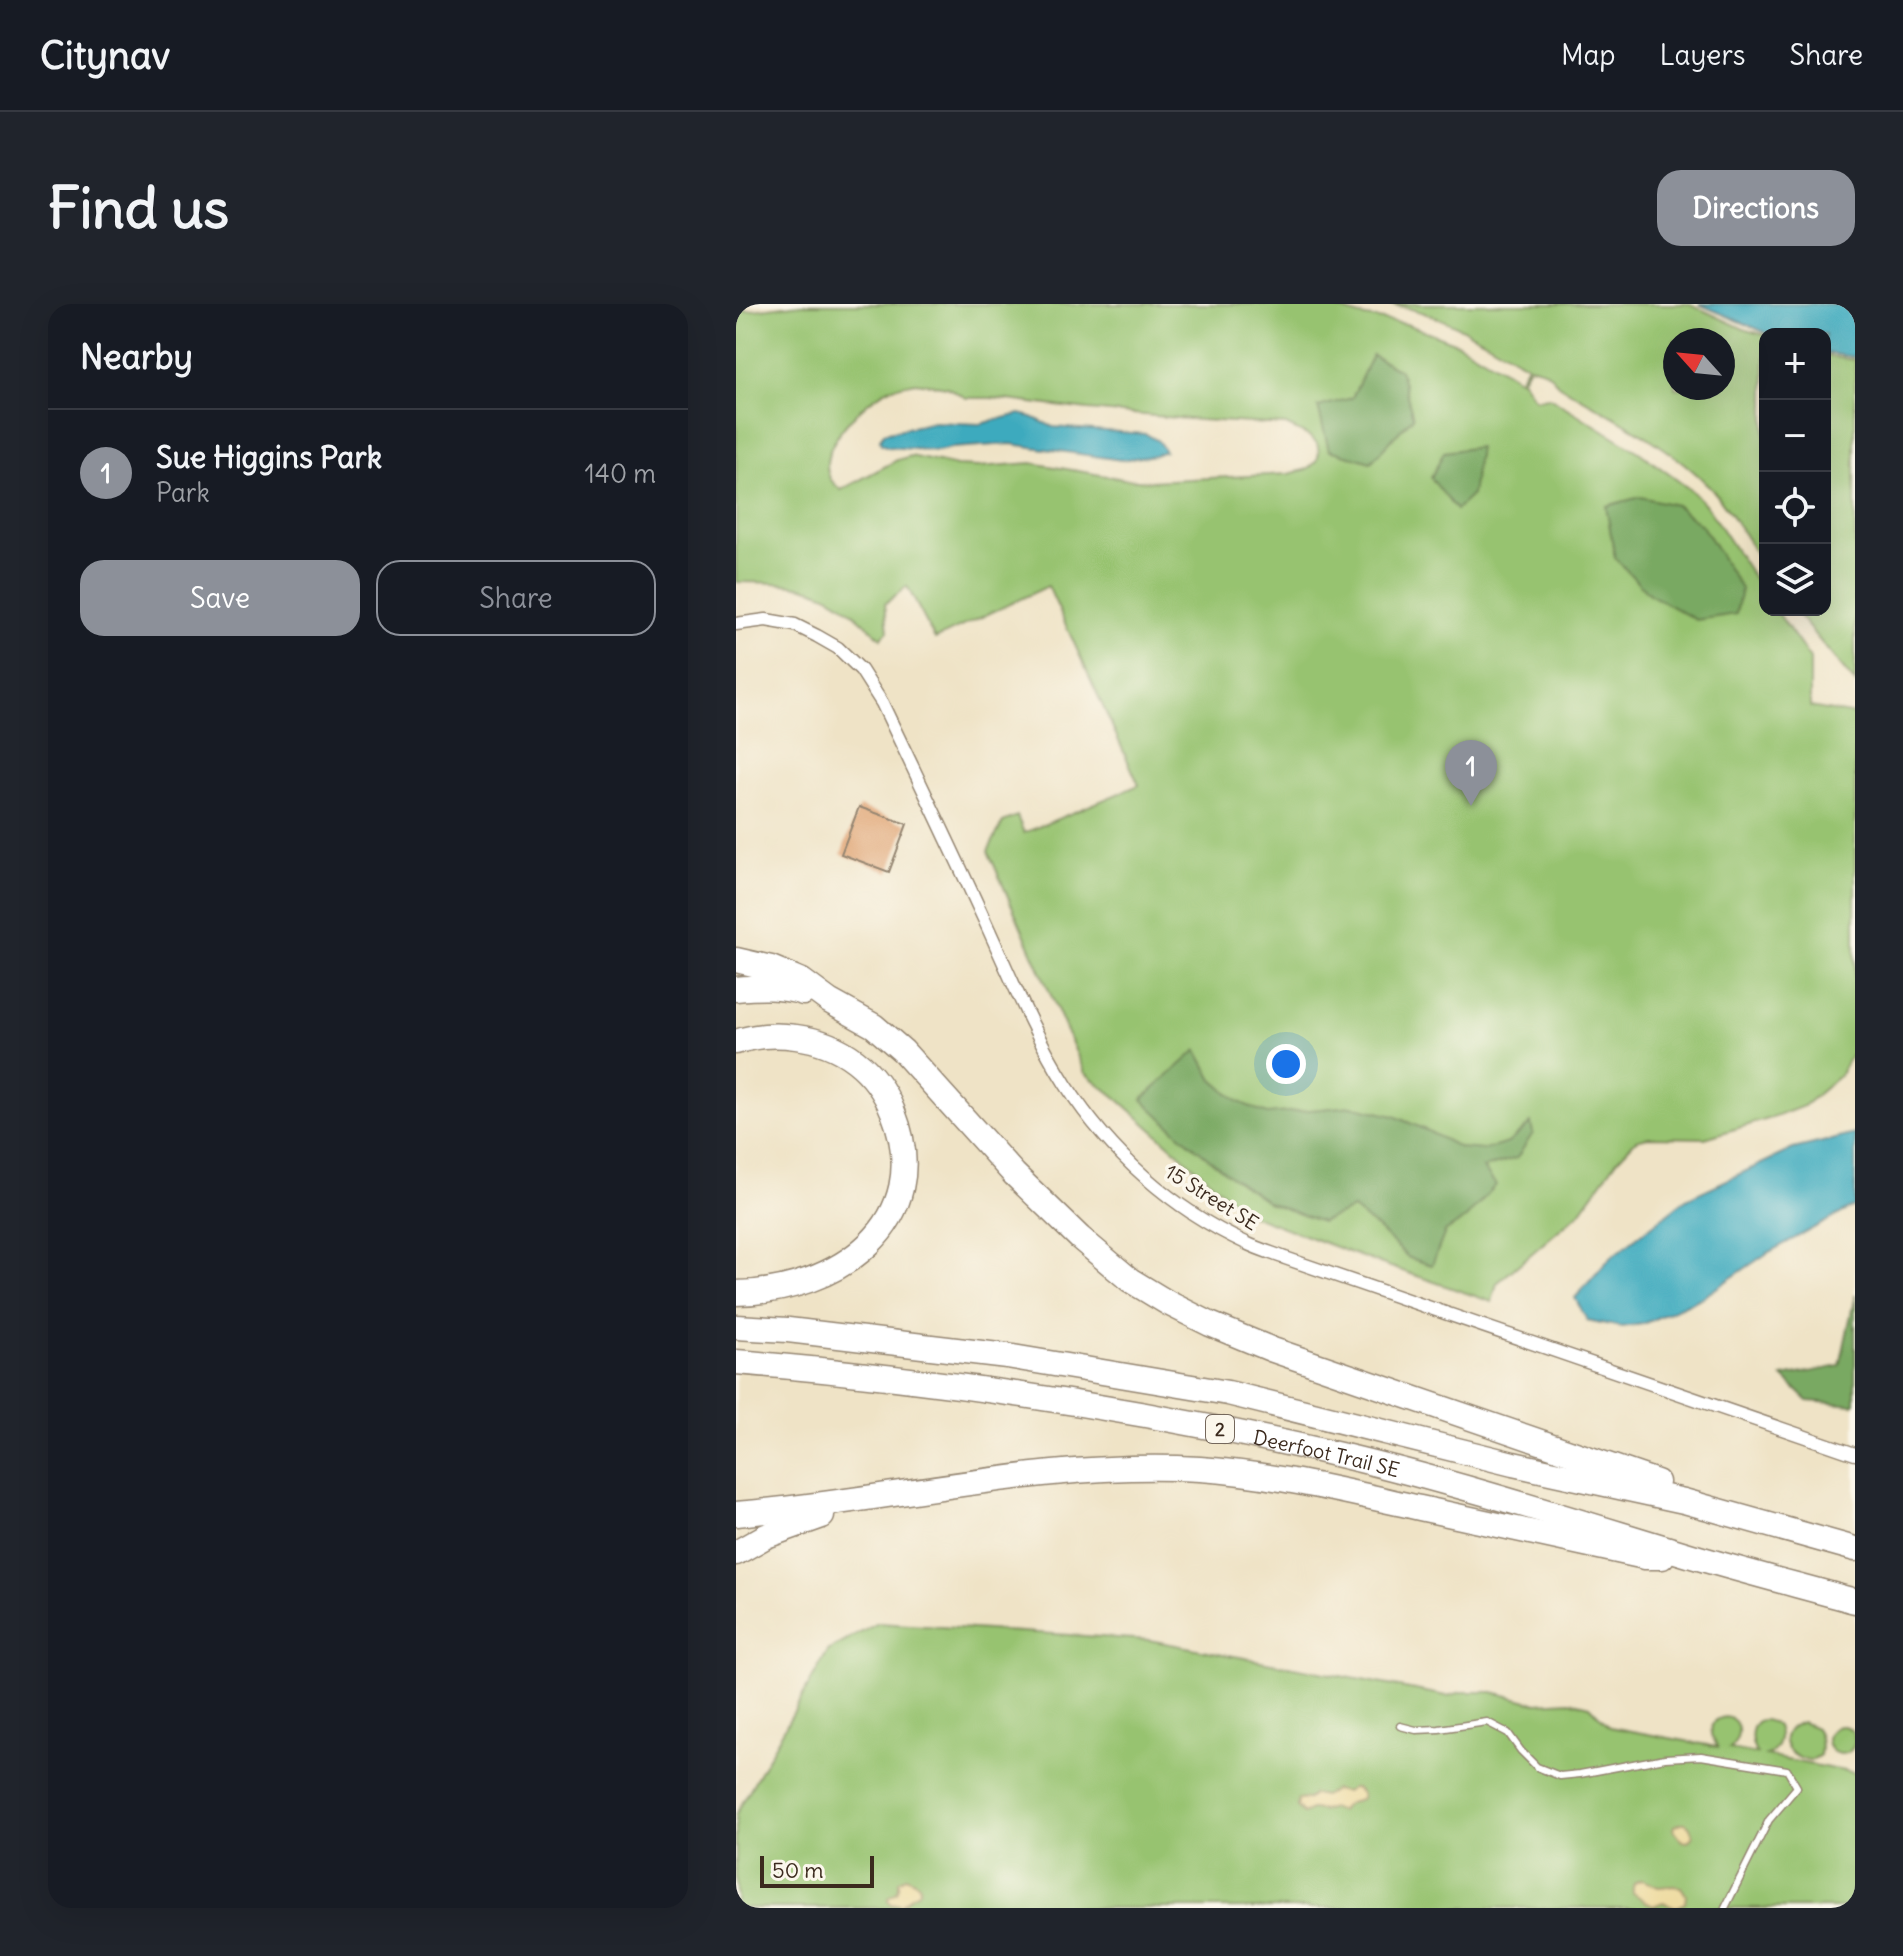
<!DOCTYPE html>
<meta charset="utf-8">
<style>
body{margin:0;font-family:Delius,sans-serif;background:#20242c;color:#f1f3f6}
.controls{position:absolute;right:24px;top:24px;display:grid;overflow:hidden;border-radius:16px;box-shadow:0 8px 32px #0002}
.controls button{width:72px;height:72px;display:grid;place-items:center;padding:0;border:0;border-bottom:2px solid #363941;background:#171b24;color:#f1f3f6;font:40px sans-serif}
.compass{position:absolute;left:927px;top:24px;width:72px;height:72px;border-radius:50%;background:#171b24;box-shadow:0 8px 32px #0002;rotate:297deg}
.scale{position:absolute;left:24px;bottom:20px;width:114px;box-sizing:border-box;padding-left:8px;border:4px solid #3b2a1e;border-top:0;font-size:22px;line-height:28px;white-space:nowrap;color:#3b2a1e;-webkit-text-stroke:6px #fbf7ec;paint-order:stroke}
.you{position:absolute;left:550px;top:760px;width:28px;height:28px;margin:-20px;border:6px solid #fff;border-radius:50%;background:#1a73e8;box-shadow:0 0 0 12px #1a73e833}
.badge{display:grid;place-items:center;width:52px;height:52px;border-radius:50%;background:#8c9099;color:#fff;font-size:26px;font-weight:700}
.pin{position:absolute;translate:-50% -66px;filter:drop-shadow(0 2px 4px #0008)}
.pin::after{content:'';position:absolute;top:42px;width:28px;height:24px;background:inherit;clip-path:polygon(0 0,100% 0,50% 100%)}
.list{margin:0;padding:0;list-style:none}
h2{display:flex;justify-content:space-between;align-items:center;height:104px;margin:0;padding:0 32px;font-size:34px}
h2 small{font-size:26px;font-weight:400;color:#9ea1a6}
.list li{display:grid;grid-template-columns:52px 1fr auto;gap:24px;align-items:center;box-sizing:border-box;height:128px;padding:0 32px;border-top:2px solid #363941}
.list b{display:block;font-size:30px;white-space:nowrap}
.list p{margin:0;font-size:26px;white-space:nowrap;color:#9ea1a6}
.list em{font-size:26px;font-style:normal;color:#9ea1a6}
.actions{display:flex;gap:16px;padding:24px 32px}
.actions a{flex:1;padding:18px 0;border:2px solid #8c9099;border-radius:24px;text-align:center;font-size:28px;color:#8c9099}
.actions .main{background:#8c9099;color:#fff}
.icon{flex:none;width:44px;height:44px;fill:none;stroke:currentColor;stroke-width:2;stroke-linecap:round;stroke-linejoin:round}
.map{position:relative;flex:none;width:1119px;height:1604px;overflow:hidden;border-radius:24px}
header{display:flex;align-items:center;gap:48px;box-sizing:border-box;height:112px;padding:0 40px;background:#171b24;border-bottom:2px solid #363941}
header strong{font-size:38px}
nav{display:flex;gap:44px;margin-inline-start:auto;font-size:28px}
.intro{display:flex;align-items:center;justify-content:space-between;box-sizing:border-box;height:192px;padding:0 48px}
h1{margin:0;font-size:56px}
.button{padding:20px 36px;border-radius:24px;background:#8c9099;color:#fff;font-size:28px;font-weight:700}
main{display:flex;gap:48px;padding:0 48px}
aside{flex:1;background:#171b24;border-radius:24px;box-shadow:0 8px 32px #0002}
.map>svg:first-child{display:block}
.green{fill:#97c370;stroke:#697647;stroke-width:2;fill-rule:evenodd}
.forest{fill:#79a962;stroke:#5a6a40;stroke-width:2}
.sand{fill:#eeda9e;stroke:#94825e;stroke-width:2}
.water{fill:#3eaabe;stroke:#3c6a6e;stroke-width:2}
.building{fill:#db965f}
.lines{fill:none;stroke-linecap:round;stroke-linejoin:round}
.service-casing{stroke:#958672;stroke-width:9}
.minor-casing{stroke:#958672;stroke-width:15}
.motorway-casing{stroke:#958672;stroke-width:27}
.service{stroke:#fff;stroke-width:6}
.minor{stroke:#fff;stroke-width:12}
.motorway{stroke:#fff;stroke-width:24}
.labels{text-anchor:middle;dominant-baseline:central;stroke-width:7;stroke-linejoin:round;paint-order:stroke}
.shield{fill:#fbf7ec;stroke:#75685c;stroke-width:2}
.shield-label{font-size:18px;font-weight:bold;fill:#3b2a1e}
.street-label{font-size:20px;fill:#3b2a1e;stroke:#fbf7ec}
</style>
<header>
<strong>Citynav</strong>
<nav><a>Map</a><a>Layers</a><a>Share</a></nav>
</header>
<div class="intro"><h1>Find us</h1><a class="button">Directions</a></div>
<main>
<aside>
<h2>Nearby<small></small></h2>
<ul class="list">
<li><span class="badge">1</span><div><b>Sue Higgins Park</b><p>Park</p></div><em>140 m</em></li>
</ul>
<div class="actions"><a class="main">Save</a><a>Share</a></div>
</aside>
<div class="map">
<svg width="1119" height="1604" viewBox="0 0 1119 1604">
<rect width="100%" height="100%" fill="#fbf7ec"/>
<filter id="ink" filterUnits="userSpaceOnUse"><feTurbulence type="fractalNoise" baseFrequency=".0125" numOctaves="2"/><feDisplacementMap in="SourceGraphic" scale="16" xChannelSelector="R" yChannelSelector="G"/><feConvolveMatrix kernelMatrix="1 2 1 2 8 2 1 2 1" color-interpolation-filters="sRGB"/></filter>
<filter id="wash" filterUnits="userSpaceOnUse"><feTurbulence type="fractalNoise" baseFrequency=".006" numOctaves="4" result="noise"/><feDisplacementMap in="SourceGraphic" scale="32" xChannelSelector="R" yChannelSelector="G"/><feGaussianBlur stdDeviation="1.8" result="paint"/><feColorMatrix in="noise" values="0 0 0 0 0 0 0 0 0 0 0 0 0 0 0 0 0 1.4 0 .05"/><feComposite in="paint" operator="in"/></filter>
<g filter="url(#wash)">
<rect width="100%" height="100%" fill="#efe3c6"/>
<g class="green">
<path d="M 0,0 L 8,1 L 9,7 L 65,0 L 588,0 L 624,12 L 670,20 L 692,28 L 723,40 L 783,75 L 791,61 C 747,35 705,9 653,0 L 954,0 L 1010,26 L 1029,31 L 1029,264 C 1011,238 995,206 974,183 C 933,140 872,110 821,80 C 814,67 807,65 793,62 L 785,76 C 792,81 792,90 800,95 L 813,93 L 903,148 L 956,187 L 969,200 L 1029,291 L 1029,306 L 1040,306 L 1074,355 L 1074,403 L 1119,411 L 1119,749 L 1112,756 L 1103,772 L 1068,802 L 1039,813 L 969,834 L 912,833 L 900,836 L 882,855 L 844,908 L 761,979 L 756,998 L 623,952 L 510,909 L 382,795 L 349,769 L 252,547 L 267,518 L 281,512 L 288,529 L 403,481 L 312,282 L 199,335 L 171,282 L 149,300 L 152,327 L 145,334 C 134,324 123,313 111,304 C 80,278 38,278 0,278 ZM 939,36 L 987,36 L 987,84 L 939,84 ZM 180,78 L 211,83 L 230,94 L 255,94 L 352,106 L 463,116 L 550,121 L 573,132 L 581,139 L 583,148 L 581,157 L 572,165 L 552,170 L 414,177 L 388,175 L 296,159 L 242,163 L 220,162 L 175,152 L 161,156 L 105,186 C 100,181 95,178 93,172 C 81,141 130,95 155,84 C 163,81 172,80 180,78 Z"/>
<path d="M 1089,52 L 1119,56 L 1119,379 L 1058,306 L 1089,306 Z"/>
<path d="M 142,1319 L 413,1336 L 711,1392 L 726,1388 L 757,1388 L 800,1399 L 834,1397 L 854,1402 L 874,1423 L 982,1443 L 975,1431 L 976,1420 C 995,1401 1014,1427 993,1445 L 1021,1450 C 1009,1433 1017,1403 1041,1422 C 1046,1435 1042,1447 1030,1452 L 1119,1469 L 1119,1604 L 0,1604 L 0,1510 L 92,1347 Z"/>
<path d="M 1066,1418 L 1080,1424 C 1085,1433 1086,1441 1084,1451 L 1074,1457 C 1047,1453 1038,1427 1066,1418 Z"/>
<circle cx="1105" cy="1436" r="14"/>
</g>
<g class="forest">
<path d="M 636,51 L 664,66 L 677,113 L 635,158 L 593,146 L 582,103 L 616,94 Z"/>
<path d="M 743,143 L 736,191 L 720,206 L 695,174 L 708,148 Z"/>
<path d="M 904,193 L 940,201 L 966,222 L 1005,285 L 1000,310 L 960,316 L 913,290 L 879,254 L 870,202 Z"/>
<path d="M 461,746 L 477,776 L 503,798 L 531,810 L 616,802 L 658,812 L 692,827 L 724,844 L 748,846 L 772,839 L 795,819 L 797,829 L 781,854 L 747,864 L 760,881 L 730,914 L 709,928 L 696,961 L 673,954 L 641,924 L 617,905 L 585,918 L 532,898 L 493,871 L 443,830 L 406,795 Z"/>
<path d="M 1119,991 L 1119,1099 L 1117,1101 L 1072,1097 L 1047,1073 L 1104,1062 Z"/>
</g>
<g class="sand">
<path d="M 616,1484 L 620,1484 L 626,1490 L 626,1494 L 611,1500 L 604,1507 L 595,1504 L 587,1507 L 577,1505 L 567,1510 L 561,1503 L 562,1496 L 572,1495 L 577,1490 L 588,1492 L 598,1486 L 609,1488 Z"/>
<path d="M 945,1519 L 950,1519 L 954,1523 L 957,1532 L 952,1538 L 946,1537 L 937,1525 L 938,1522 Z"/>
<path d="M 170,1573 L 182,1579 L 184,1582 L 182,1588 L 175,1592 L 165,1602 L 161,1600 L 156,1601 L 152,1597 L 152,1594 L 161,1589 L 163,1583 L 163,1577 Z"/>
<path d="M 906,1576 L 922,1583 L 936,1582 L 945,1583 L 950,1591 L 949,1599 L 940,1603 L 927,1598 L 917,1602 L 897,1589 C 896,1581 898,1577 906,1576 Z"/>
</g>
<g class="water">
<path d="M 963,0 L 1119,0 L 1119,53 L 1089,49 L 1089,30 L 1033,30 Z"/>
<path d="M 284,110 L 296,113 L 317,123 L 410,130 L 422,137 L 429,147 L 419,151 L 385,156 L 275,140 L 215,144 L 202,147 L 152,143 L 145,140 L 144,135 L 148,129 L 198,118 L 244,120 Z"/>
<path d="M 1119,830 L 1119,902 L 1033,948 L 967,993 L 907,1020 L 885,1023 L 851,1016 L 839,994 L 874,954 L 950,895 L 1057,845 Z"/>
</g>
<g id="blocks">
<path class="building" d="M 123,503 L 171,520 L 153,568 L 105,550 Z"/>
</g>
</g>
<g filter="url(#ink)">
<use href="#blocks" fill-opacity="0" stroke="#958672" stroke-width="2"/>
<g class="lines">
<g class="service-casing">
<path id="service" d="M 664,1422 L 680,1426 L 703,1425 L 751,1418 L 772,1429 L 785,1447 L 801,1463 L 824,1472 L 844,1470 L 929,1454 L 965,1452 L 1051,1466 L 1061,1483 L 1033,1516 L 989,1604"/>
</g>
<g class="minor-casing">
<path id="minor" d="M 0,320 L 30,316 L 59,321 L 81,332 L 102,344 L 125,366 L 146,399 C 180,470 214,541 247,613 C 272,667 298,731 330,781 C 374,849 436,905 510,939 C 522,945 536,949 549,954 L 1119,1150"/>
</g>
<g class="motorway-casing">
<g id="motorway">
<path d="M 0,656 L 35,664 L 66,677 L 93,697 L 138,722 L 167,747 L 278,870 L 344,934 L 394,976 L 432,999 L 474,1020 L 537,1046 L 921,1178"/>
<path d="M 0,685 C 23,683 45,682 67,689"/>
<path d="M 0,738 C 20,731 39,730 60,733 C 106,739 140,765 157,808 C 201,919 101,988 0,989"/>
<path d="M 0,1023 L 52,1026 L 271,1052 L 492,1089 L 777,1160 L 948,1197 L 1119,1245"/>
<path id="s1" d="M 0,1058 C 204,1075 408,1105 608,1152 C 726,1180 840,1217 956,1252 C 1010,1268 1065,1282 1119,1297"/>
<path d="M 0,1210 C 154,1197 308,1156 464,1165 C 538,1170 612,1188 684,1204 C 759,1221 834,1237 909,1253 L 926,1253"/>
<path d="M 0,1249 L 30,1232 L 86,1212"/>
</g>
</g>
<use href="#service" class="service"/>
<use href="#minor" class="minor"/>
<use href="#motorway" class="motorway"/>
</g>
</g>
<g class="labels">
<rect class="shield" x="470" y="1111" width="28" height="28" rx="6"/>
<g class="shield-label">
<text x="484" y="1125">2</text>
</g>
<g class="street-label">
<text transform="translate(476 893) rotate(32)">15 Street SE</text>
<text stroke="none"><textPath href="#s1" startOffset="598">Deerfoot Trail SE</textPath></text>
</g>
</g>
</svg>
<div class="controls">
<button>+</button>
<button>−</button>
<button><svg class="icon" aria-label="locate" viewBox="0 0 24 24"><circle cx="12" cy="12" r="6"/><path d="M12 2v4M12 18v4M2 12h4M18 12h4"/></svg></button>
<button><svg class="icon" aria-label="layers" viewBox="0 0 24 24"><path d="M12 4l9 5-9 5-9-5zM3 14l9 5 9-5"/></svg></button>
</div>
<svg class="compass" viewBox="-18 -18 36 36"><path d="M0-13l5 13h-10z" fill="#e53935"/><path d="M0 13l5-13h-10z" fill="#9ea1a6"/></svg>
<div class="scale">50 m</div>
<div class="you"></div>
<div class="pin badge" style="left:735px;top:502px">1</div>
</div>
</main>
